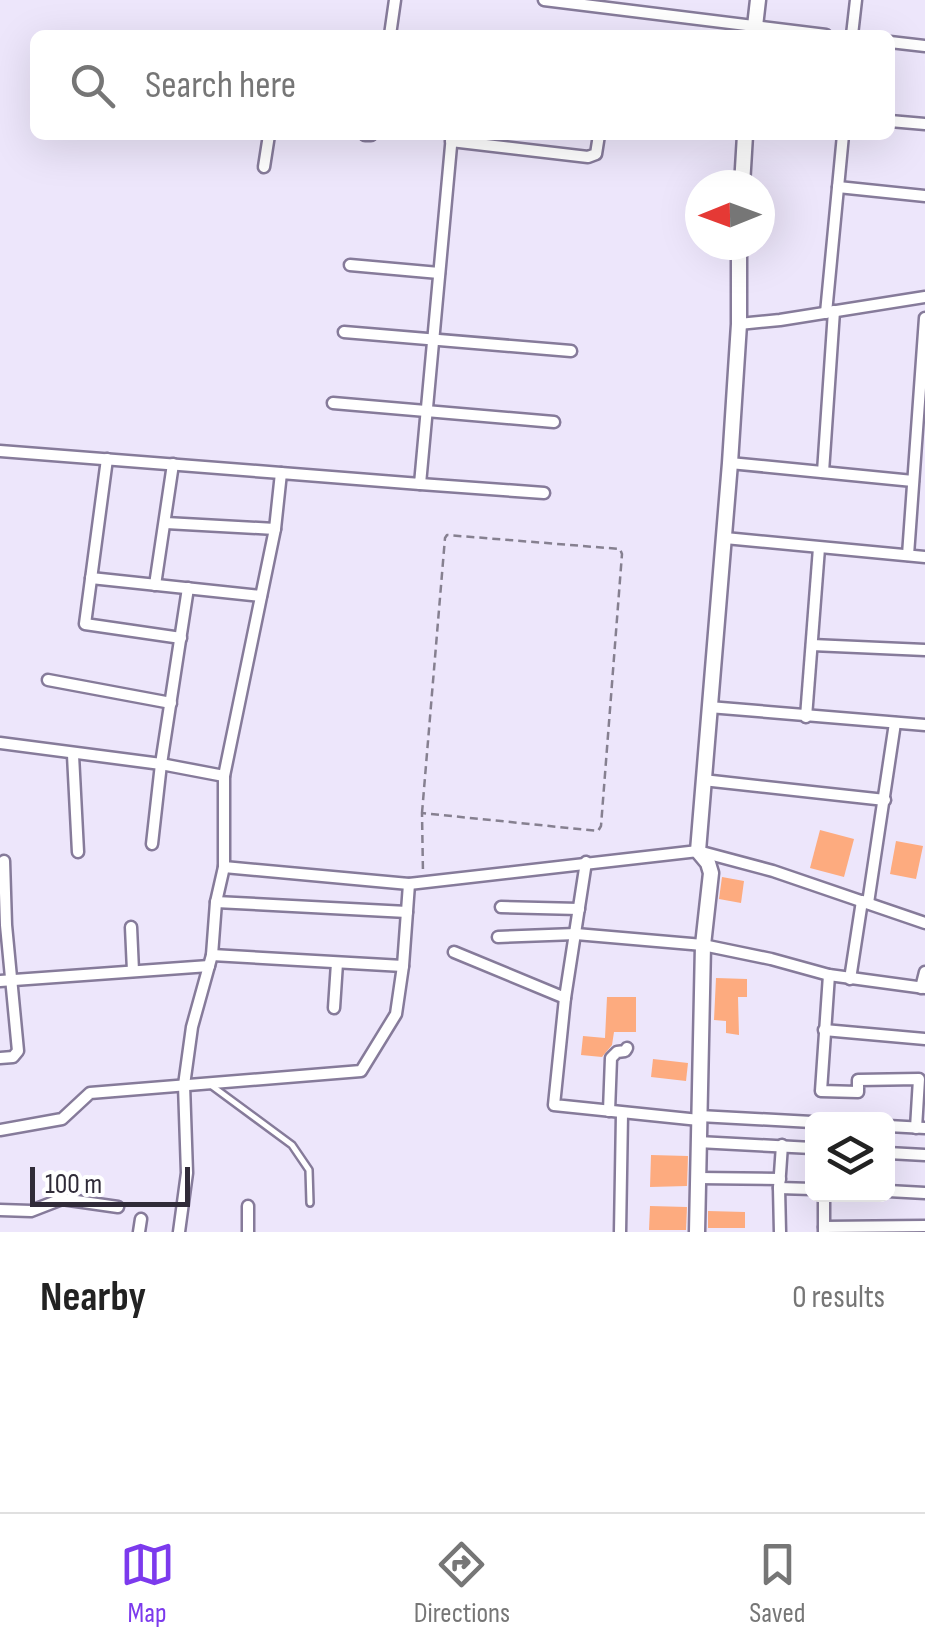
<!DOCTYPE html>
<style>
body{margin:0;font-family:"Sofia Sans Condensed",sans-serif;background:#f2f2f2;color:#222}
.controls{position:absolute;right:30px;bottom:30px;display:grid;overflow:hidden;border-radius:15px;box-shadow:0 10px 40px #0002}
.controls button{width:90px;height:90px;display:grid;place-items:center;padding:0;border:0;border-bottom:2px solid #e0e0e0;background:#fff;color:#222;font:50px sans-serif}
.compass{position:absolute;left:685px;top:170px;width:90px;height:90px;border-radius:50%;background:#fff;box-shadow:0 10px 40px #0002;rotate:269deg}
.scale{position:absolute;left:30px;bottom:25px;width:160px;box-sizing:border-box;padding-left:10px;border:5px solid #302b38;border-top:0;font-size:28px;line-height:35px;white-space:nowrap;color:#302b38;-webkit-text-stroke:8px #fff;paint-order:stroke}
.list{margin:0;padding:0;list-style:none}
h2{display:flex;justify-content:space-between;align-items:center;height:130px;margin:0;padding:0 40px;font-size:42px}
h2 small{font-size:32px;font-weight:400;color:#767676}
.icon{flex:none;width:55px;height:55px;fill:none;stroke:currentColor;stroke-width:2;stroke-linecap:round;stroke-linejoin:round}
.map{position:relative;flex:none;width:925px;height:1232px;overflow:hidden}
.search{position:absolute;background:#fff;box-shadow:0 10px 40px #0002;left:30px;right:30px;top:30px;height:110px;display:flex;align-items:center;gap:25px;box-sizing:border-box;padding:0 35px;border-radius:15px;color:#767676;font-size:38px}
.sheet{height:280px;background:#fff}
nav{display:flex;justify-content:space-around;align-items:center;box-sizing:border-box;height:140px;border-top:2px solid #e0e0e0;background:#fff;font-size:28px;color:#767676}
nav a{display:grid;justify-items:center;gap:5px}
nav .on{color:#7c3aed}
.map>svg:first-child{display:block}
.building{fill:#fdab7f}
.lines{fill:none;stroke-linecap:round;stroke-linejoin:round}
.service-casing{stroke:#867b9a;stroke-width:10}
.minor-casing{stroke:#867b9a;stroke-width:15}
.secondary-casing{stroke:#867b9a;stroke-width:19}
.path{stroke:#868090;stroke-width:2.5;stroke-dasharray:8 5;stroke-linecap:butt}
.service{stroke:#fff;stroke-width:5}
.minor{stroke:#fff;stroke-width:10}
.secondary{stroke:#fff;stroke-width:14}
</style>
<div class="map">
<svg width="925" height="1232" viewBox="0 0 925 1232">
<rect width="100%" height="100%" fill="#ede6fb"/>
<g class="building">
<path d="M 820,830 L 854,839 L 844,877 L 810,868 Z"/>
<path d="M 896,841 L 923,846 L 916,879 L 890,874 Z"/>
<path d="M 722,877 L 744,881 L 741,903 L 719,899 Z"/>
<path d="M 716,978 L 747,979 L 747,997 L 738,997 L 739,1035 L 726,1033 L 726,1021 L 714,1020 Z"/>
<path d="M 607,997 L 636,997 L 636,1032 L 614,1032 L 612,1045 L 602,1057 L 581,1055 L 583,1036 L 605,1038 Z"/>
<path d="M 653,1059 L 688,1063 L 686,1081 L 651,1077 Z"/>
<path d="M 651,1155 L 688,1156 L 687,1186 L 650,1187 Z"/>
<path d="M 650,1206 L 687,1207 L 686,1230 L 649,1230 Z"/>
<path d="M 708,1211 L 745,1212 L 745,1228 L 708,1228 Z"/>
</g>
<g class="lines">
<g class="service-casing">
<path id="service" d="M 212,1086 L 292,1145 L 309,1170 L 310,1203"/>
</g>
<g class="minor-casing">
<g id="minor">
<path d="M 544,0 L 826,35"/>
<path d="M 390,35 L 395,0"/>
<path d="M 852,35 L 856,0"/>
<path d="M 890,42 L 925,46"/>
<path d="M 890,121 L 925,124"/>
<path d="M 365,135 L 371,135"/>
<path d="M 451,141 L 588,157 L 596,154 L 599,135"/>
<path d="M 264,167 L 269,135"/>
<path d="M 838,187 L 925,196"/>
<path d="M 350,265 L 439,273"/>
<path d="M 826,313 L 843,135"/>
<path d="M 739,324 L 780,320 L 925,297"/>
<path d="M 344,332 L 571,351"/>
<path d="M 333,403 L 554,422"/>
<path d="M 0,451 L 281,473"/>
<path d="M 107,459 L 85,624 L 181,638"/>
<path d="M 730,463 L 913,481"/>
<path d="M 823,472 L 834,311"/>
<path d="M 420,484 L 544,493"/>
<path d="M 166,523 L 275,529"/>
<path d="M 725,538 L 925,557"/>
<path d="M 908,555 L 925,318"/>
<path d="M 91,578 L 261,596"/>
<path d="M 155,585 L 173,464"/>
<path d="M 812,645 L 925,650"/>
<path d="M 48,680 L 171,703"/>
<path d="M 709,707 L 925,725"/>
<path d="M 806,717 L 819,548"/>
<path d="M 0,743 L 161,764 L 224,776"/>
<path d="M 73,755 L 78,852"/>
<path d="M 703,780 L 885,800"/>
<path d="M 152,844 L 161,764 L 188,588"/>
<path d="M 586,862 L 565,998 L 554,1105 L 699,1120"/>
<path d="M 224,867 L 409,884 L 698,851 L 773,871 L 925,923"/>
<path d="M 216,902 L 407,912"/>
<path d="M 868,903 L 895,723"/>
<path d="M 501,907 L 579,909"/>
<path d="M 131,927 L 133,971"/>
<path d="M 498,937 L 576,934 L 703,945 L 771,959 L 829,975 L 925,988"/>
<path d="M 454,952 L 565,998"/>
<path d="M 212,955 L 403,966"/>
<path d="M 829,975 L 821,1091 L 858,1092 L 858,1080 L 919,1079 L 916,1128"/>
<path d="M 850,979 L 862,901"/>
<path d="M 0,981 L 209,966"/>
<path d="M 921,988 L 925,972"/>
<path d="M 334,1008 L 337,963"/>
<path d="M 824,1030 L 925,1039"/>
<path d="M 0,1058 L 13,1057 L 18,1051 L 6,925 L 4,861"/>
<path d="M 609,1111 L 611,1058 L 617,1052 L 625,1051 L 627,1048"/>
<path d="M 699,1116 L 812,1122"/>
<path d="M 888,1126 L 925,1128"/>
<path d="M 0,1130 L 62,1119 L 90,1093 L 361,1071 L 396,1014 L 403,966 L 409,884"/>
<path d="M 698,1142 L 812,1148"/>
<path d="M 888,1153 L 925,1155"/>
<path d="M 698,1178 L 780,1179"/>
<path d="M 779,1188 L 812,1189"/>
<path d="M 888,1191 L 925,1193"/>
<path d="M 248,1206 L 248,1232"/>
<path d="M 0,1210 L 31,1211 L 62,1199 L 118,1207"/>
<path d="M 824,1227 L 925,1226"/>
<path d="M 824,1231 L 824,1194"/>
<path d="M 139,1232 L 141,1219"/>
<path d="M 179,1232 L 187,1173 L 184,1085 L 192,1027 L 212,955 L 216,902 L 224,867 L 224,776 L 275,529 L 281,473 L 420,484 L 452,135"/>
<path d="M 620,1232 L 622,1114"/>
<path d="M 780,1232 L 779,1188 L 782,1145"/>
</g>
</g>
<g class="secondary-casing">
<g id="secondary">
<path d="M 754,35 L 758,0"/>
<path d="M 742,185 L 745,135"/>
<path d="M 697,1232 L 703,945 L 711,873 L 708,863 L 698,851 L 730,463 L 739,324 L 739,245"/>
</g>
</g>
<path class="path" d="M 422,813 L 445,538 L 447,535 L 620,549 L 622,554 L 601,826 L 598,831 L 422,813 L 423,874"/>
<use href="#service" class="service"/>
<use href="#minor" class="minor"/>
<use href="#secondary" class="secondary"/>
</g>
</svg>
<div class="controls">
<button><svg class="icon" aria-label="layers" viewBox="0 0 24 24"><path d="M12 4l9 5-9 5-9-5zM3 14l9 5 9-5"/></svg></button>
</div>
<svg class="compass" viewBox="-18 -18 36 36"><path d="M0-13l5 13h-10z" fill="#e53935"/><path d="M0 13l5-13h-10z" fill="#767676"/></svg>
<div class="scale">100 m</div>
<div class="search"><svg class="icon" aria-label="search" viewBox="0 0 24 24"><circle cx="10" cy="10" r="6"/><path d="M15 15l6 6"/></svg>Search here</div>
</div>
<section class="sheet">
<h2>Nearby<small>0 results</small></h2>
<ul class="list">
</ul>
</section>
<nav>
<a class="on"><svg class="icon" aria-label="map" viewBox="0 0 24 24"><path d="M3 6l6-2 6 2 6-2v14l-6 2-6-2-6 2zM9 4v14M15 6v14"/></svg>Map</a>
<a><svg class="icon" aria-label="directions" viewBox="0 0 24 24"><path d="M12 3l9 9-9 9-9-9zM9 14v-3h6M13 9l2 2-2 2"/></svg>Directions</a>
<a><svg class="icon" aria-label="saved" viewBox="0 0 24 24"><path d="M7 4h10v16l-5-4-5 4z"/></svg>Saved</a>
</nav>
